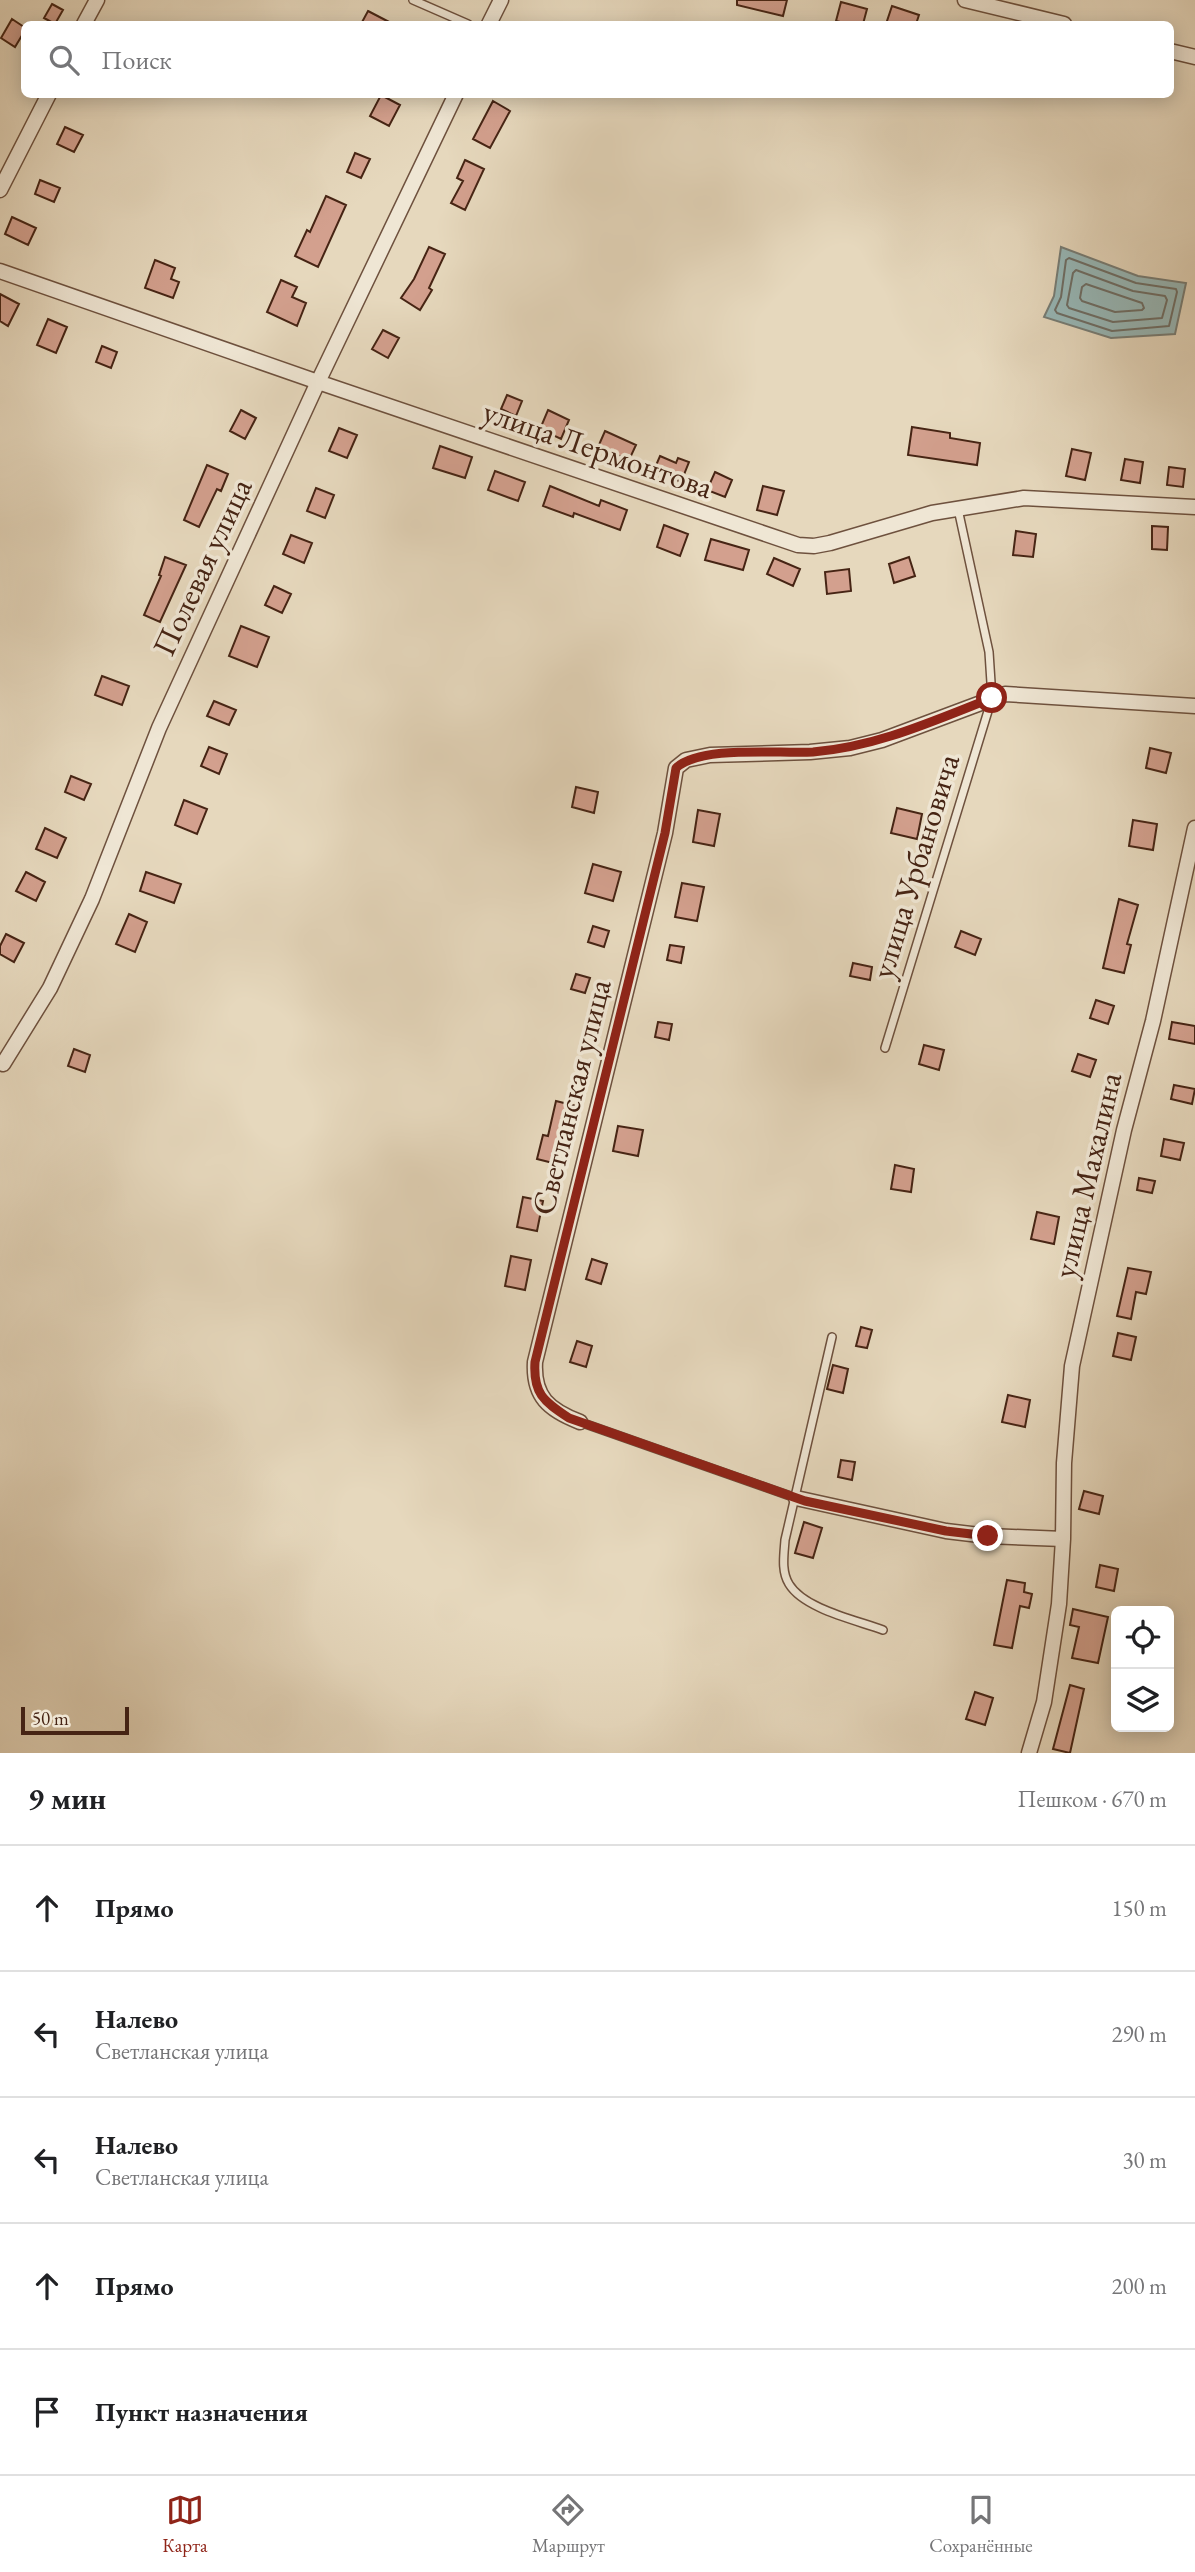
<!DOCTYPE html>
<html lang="ru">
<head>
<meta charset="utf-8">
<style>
  body { margin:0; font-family:"EB Garamond",serif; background:#f2f2f2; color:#202124 }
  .controls { position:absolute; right:21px; bottom:21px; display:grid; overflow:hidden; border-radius:10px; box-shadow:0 4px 18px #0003 }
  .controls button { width:63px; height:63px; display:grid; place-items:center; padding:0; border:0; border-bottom:2px solid #e0e0e0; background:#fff; color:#202124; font:35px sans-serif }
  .scale { position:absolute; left:21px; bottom:18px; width:108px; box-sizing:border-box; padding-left:7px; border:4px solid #462414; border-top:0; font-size:19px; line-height:24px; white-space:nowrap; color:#462414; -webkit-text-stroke:5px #efe6d4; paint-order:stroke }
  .stop { position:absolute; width:21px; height:21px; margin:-16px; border:5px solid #8f2418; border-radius:50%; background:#fff }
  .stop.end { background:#8f2418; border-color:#fff; box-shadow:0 2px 7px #0008 }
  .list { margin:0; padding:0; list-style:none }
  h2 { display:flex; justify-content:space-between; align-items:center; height:91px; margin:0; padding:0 28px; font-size:30px }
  h2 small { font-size:23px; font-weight:400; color:#757577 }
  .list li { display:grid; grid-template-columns:46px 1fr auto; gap:21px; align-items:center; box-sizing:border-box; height:126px; padding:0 28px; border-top:2px solid #e0e0e0 }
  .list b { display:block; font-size:26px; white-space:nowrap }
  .list p { margin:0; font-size:23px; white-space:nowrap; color:#757577 }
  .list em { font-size:23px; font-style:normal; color:#757577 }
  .icon { flex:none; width:38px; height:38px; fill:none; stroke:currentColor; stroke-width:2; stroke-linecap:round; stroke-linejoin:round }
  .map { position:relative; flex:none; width:1195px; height:1753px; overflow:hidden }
  .search { position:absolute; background:#fff; box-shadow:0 4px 18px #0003; left:21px; right:21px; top:21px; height:77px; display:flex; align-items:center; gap:18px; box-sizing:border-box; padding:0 24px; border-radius:10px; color:#757577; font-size:26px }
  .sheet { height:721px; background:#fff }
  nav { display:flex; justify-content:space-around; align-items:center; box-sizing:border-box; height:98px; border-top:2px solid #e0e0e0; background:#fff; font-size:19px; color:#757577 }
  nav a { display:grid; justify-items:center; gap:4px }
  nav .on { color:#8f2418 }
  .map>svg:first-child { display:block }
  .water { fill:#97b8b8; stroke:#777d76; stroke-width:2 }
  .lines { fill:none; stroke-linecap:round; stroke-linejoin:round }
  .shore { stroke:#6e6e66; stroke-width:2 }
  .building { fill:#d3a08e; stroke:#462414; stroke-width:2 }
  .service-casing { stroke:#6e513e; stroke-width:10 }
  .minor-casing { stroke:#6e513e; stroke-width:17 }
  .service { stroke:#efe6d4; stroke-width:7 }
  .minor { stroke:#efe6d4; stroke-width:14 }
  .route { stroke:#8f2418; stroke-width:9 }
  .labels { text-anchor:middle; stroke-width:7; stroke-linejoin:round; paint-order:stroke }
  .street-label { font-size:32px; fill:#462414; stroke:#efe6d4 }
</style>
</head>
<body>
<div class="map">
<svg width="1195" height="1753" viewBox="0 0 1195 1753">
  <rect width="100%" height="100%" fill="#e6d8bd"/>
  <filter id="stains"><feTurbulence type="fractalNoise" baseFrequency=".00286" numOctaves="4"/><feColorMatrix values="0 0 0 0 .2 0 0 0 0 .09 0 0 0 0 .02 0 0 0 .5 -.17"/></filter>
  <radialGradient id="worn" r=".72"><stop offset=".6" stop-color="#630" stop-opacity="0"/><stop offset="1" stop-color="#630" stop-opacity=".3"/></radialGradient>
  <!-- water -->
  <path class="water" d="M1061 247 1138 276 1186 283 1175 334 1111 338 1044 317 1054 296Z"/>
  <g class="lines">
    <!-- shore -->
    <path class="shore" d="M1069 258 1136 283 1176 289 1177 292 1169 326 1112 331 1057 313 1055 310 1061 297 1066 260Z
      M1076 270 1133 291 1165 296 1167 300 1162 318 1113 322 1069 308 1067 305 1073 273Z
      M1086 284 1142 303 1144 308 1142 310 1115 312 1082 301 1080 298 1082 287Z"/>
  </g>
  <!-- building -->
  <path class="building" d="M737 0H787L783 16 737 5Z
    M841 2 867 9 863 24H849L836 21Z
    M52 4 63 10 55 24 44 18Z
    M892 6 919 15 916 24H886Z
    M368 11 393 24H361Z
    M12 19 24 27V32L15 47 1 38Z
    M381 95 400 105 389 126 370 116Z
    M493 101 510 111 490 148 473 139Z
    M65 127 83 135 74 152 57 144Z
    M355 153 370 159 361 178 347 172Z
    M465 160 484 169 465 210 451 203 463 181 457 178Z
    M40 180 60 188 54 202 35 194Z
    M326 196 346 205 318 267 295 256 307 230 310 232Z
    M12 217 36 228 28 245 5 234Z
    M429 247 445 254 429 288 432 290 420 310 401 298 414 279Z
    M155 260 175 268 171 279 179 282 173 298 145 288Z
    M281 280 297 287 292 297 306 303 297 326 267 312Z
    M0 294 19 304 8 326 0 321Z
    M48 319 67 327 56 353 37 345Z
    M383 330 399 338 388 358 372 349Z
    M102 346 117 352 111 368 96 362Z
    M507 395 522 401 516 416 501 409Z
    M241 410 256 418 245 439 230 431Z
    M548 410 569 420 561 439 540 429Z
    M912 427 950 433V438L980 443 977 465 908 455Z
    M339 428 357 435 347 458 329 451Z
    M605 431 636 445 629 460 598 447Z
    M440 446 472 457 465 478 433 468Z
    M1072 449 1091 453 1085 480 1066 476Z
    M660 456 676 463 678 458 689 462 681 482 654 470Z
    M1125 459 1143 462 1140 483 1121 480Z
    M207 465 228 474 221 491 217 489 199 527 184 520Z
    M1169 467 1185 469 1183 487 1167 485Z
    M495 471 525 482 518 501 488 490Z
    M715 472 732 480 725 497 707 490Z
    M550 486 599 506 601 500 627 510 620 530 574 513 573 517 543 506Z
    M763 486 784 491 777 515 757 510Z
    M316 488 334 495 325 518 307 511Z
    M664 525 688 534 680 556 657 547Z
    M1152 526 1168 527 1167 550 1152 549Z
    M1016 531 1036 534 1033 557 1013 555Z
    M291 535 312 543 304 563 283 554Z
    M711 539 749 550 743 570 705 560Z
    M165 557 186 565 160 622 144 615 161 576 159 575Z
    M909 557 915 576 894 583 889 564Z
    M774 558 800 569 793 586 767 574Z
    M849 569 851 591 827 594 825 572Z
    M274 586 291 594 282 613 265 605Z
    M241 626 269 637 257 667 229 656Z
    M102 676 129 686 122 705 95 695Z
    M214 701 236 710 229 725 207 716Z
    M209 747 227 754 219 774 201 766Z
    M1150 748 1171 753 1166 773 1146 768Z
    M71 776 91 784 84 800 65 792Z
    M576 787 598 792 594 813 572 807Z
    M184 800 207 809 197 834 175 825Z
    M897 808 922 814 917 839 891 833Z
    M698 810 720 814 714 846 693 842Z
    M1133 820 1157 824 1153 850 1129 846Z
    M45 828 66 838 57 858 36 849Z
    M593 864 621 872 613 901 585 893Z
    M26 872 45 882 36 901 16 891Z
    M146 872 181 884 174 903 140 891Z
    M682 883 704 887 697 921 675 917Z
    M1119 899 1138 905 1127 944 1131 945 1124 973 1103 968Z
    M129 914 147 922 135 952 116 944Z
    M593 926 609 931 604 947 588 942Z
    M961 931 981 939 975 955 955 947Z
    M6 934 24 943 14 962 0 954V946Z
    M670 945 684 947 681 963 667 960Z
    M853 963 872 967 870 980 850 976Z
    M576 974 590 978 585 993 571 989Z
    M1096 1000 1114 1006 1108 1024 1090 1018Z
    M658 1022 672 1024 669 1040 655 1037Z
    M1172 1022 1195 1026V1044L1169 1039Z
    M924 1045 944 1050 939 1070 919 1064Z
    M74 1049 90 1055 85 1072 68 1066Z
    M1078 1054 1096 1060 1090 1077 1072 1071Z
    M1174 1085 1195 1089 1192 1104 1171 1099Z
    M556 1101 576 1106 568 1136 560 1134 553 1163 537 1159 543 1135 548 1136Z
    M618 1126 643 1130 638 1156 613 1151Z
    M1164 1139 1184 1143 1180 1160 1161 1156Z
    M895 1165 914 1169 911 1192 891 1189Z
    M1139 1178 1155 1181 1152 1193 1137 1190Z
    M523 1197 543 1201 537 1231 517 1227Z
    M1037 1212 1059 1217 1054 1244 1031 1239Z
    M511 1256 531 1260 525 1290 505 1286Z
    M592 1259 607 1264 601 1284 586 1279Z
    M1128 1268 1151 1272 1146 1294 1136 1292 1131 1319 1117 1316Z
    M861 1327 872 1330 867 1348 856 1346Z
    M1118 1333 1136 1337 1131 1360 1113 1356Z
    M577 1341 592 1346 586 1367 570 1362Z
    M833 1365 848 1369 843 1393 827 1389Z
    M1008 1395 1030 1400 1025 1427 1002 1422Z
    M841 1460 855 1462 852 1480 838 1477Z
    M1084 1491 1103 1496 1099 1514 1079 1509Z
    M804 1522 822 1528 813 1558 795 1553Z
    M1100 1565 1118 1569 1114 1591 1096 1587Z
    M1007 1580 1025 1583 1024 1592 1032 1594 1029 1608 1020 1606 1012 1648 994 1645Z
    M1073 1609 1108 1617 1098 1663 1072 1658 1079 1627 1070 1625Z
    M1070 1685 1084 1689 1070 1753 1053 1749Z
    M975 1692 993 1698 985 1725 966 1719Z"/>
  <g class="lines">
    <!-- service casing -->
    <g class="service-casing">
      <path id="service" d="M413 0 468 24
        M885 1048 992 698 989 652 958 509
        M832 1337 785 1540C784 1555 781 1571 789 1584 804 1609 856 1620 883 1630
        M580 1422 796 1498"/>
    </g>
    <!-- minor casing -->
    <g class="minor-casing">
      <path id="minor" d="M965 0 1064 24
        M84 24 97 0
        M489 24 501 0
        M1170 51 1195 57
        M0 190 49 94
        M0 271 318 382 798 545 814 546 830 543 932 513 1024 498 1195 507
        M3 1064 50 988 92 899 159 728 318 382 456 94
        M580 1422C549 1410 533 1397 535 1362L665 833 676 768 686 760 710 755 810 752 850 748 882 740 1005 694 1195 706
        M796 1498 946 1531 988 1536 1063 1539
        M1029 1753 1044 1702 1059 1604 1063 1539 1064 1463 1072 1366 1124 1130 1153 1021 1195 828"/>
    </g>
    <!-- service -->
    <use href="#service" class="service"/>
    <!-- minor -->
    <use href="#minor" class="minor"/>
  </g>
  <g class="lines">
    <!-- route -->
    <path class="route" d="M988 1536 946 1531 805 1501 569 1418C543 1401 533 1393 535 1362L665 833 676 768C701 745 778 754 813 752 876 747 933 721 992 698"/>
  </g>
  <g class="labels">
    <!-- street labels -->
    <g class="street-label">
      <text transform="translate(598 449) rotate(19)" y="11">улица Лермонтова</text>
      <text transform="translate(202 567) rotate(-65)" y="11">Полевая улица</text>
      <text transform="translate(915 866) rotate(-73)" y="11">улица Урбановича</text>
      <text transform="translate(571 1097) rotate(-76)" y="11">Светланская улица</text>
      <text transform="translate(1087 1175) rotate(-77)" y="11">улица Махалина</text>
    </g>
  </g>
  <rect width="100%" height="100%" filter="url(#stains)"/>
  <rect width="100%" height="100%" fill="url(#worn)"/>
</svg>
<div class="controls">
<button><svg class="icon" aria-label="locate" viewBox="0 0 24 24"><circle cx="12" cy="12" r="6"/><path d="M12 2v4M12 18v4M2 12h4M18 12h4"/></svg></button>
<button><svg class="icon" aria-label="layers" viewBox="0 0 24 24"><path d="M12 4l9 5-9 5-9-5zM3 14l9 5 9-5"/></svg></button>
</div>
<div class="scale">50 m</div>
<div class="stop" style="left:992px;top:698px"></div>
<div class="stop end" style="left:988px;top:1536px"></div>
<div class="search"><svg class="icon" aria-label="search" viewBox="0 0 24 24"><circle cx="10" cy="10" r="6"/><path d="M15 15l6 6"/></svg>Поиск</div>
</div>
<section class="sheet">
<h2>9 мин<small>Пешком · 670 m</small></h2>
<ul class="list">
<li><svg class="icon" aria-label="ahead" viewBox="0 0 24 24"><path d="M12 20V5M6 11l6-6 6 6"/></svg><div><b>Прямо</b></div><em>150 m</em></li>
<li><svg class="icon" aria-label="left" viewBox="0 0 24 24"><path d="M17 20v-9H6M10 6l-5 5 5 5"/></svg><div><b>Налево</b><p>Светланская улица</p></div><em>290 m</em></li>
<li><svg class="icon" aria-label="left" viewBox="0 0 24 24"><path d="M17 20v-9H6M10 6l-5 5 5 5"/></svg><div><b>Налево</b><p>Светланская улица</p></div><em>30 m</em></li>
<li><svg class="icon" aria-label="ahead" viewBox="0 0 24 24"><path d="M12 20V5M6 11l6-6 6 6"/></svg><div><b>Прямо</b></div><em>200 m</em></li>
<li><svg class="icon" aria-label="arrive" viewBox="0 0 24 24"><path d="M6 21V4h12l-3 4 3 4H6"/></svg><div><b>Пункт назначения</b></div></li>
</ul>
</section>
<nav>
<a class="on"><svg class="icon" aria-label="map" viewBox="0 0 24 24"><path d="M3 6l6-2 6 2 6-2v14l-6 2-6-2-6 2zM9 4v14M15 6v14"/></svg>Карта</a>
<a><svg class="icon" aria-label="directions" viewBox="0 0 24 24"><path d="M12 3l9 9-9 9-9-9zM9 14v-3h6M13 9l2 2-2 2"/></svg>Маршрут</a>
<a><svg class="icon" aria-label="saved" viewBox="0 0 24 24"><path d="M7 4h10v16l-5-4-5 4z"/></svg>Сохранённые</a>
</nav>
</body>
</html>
